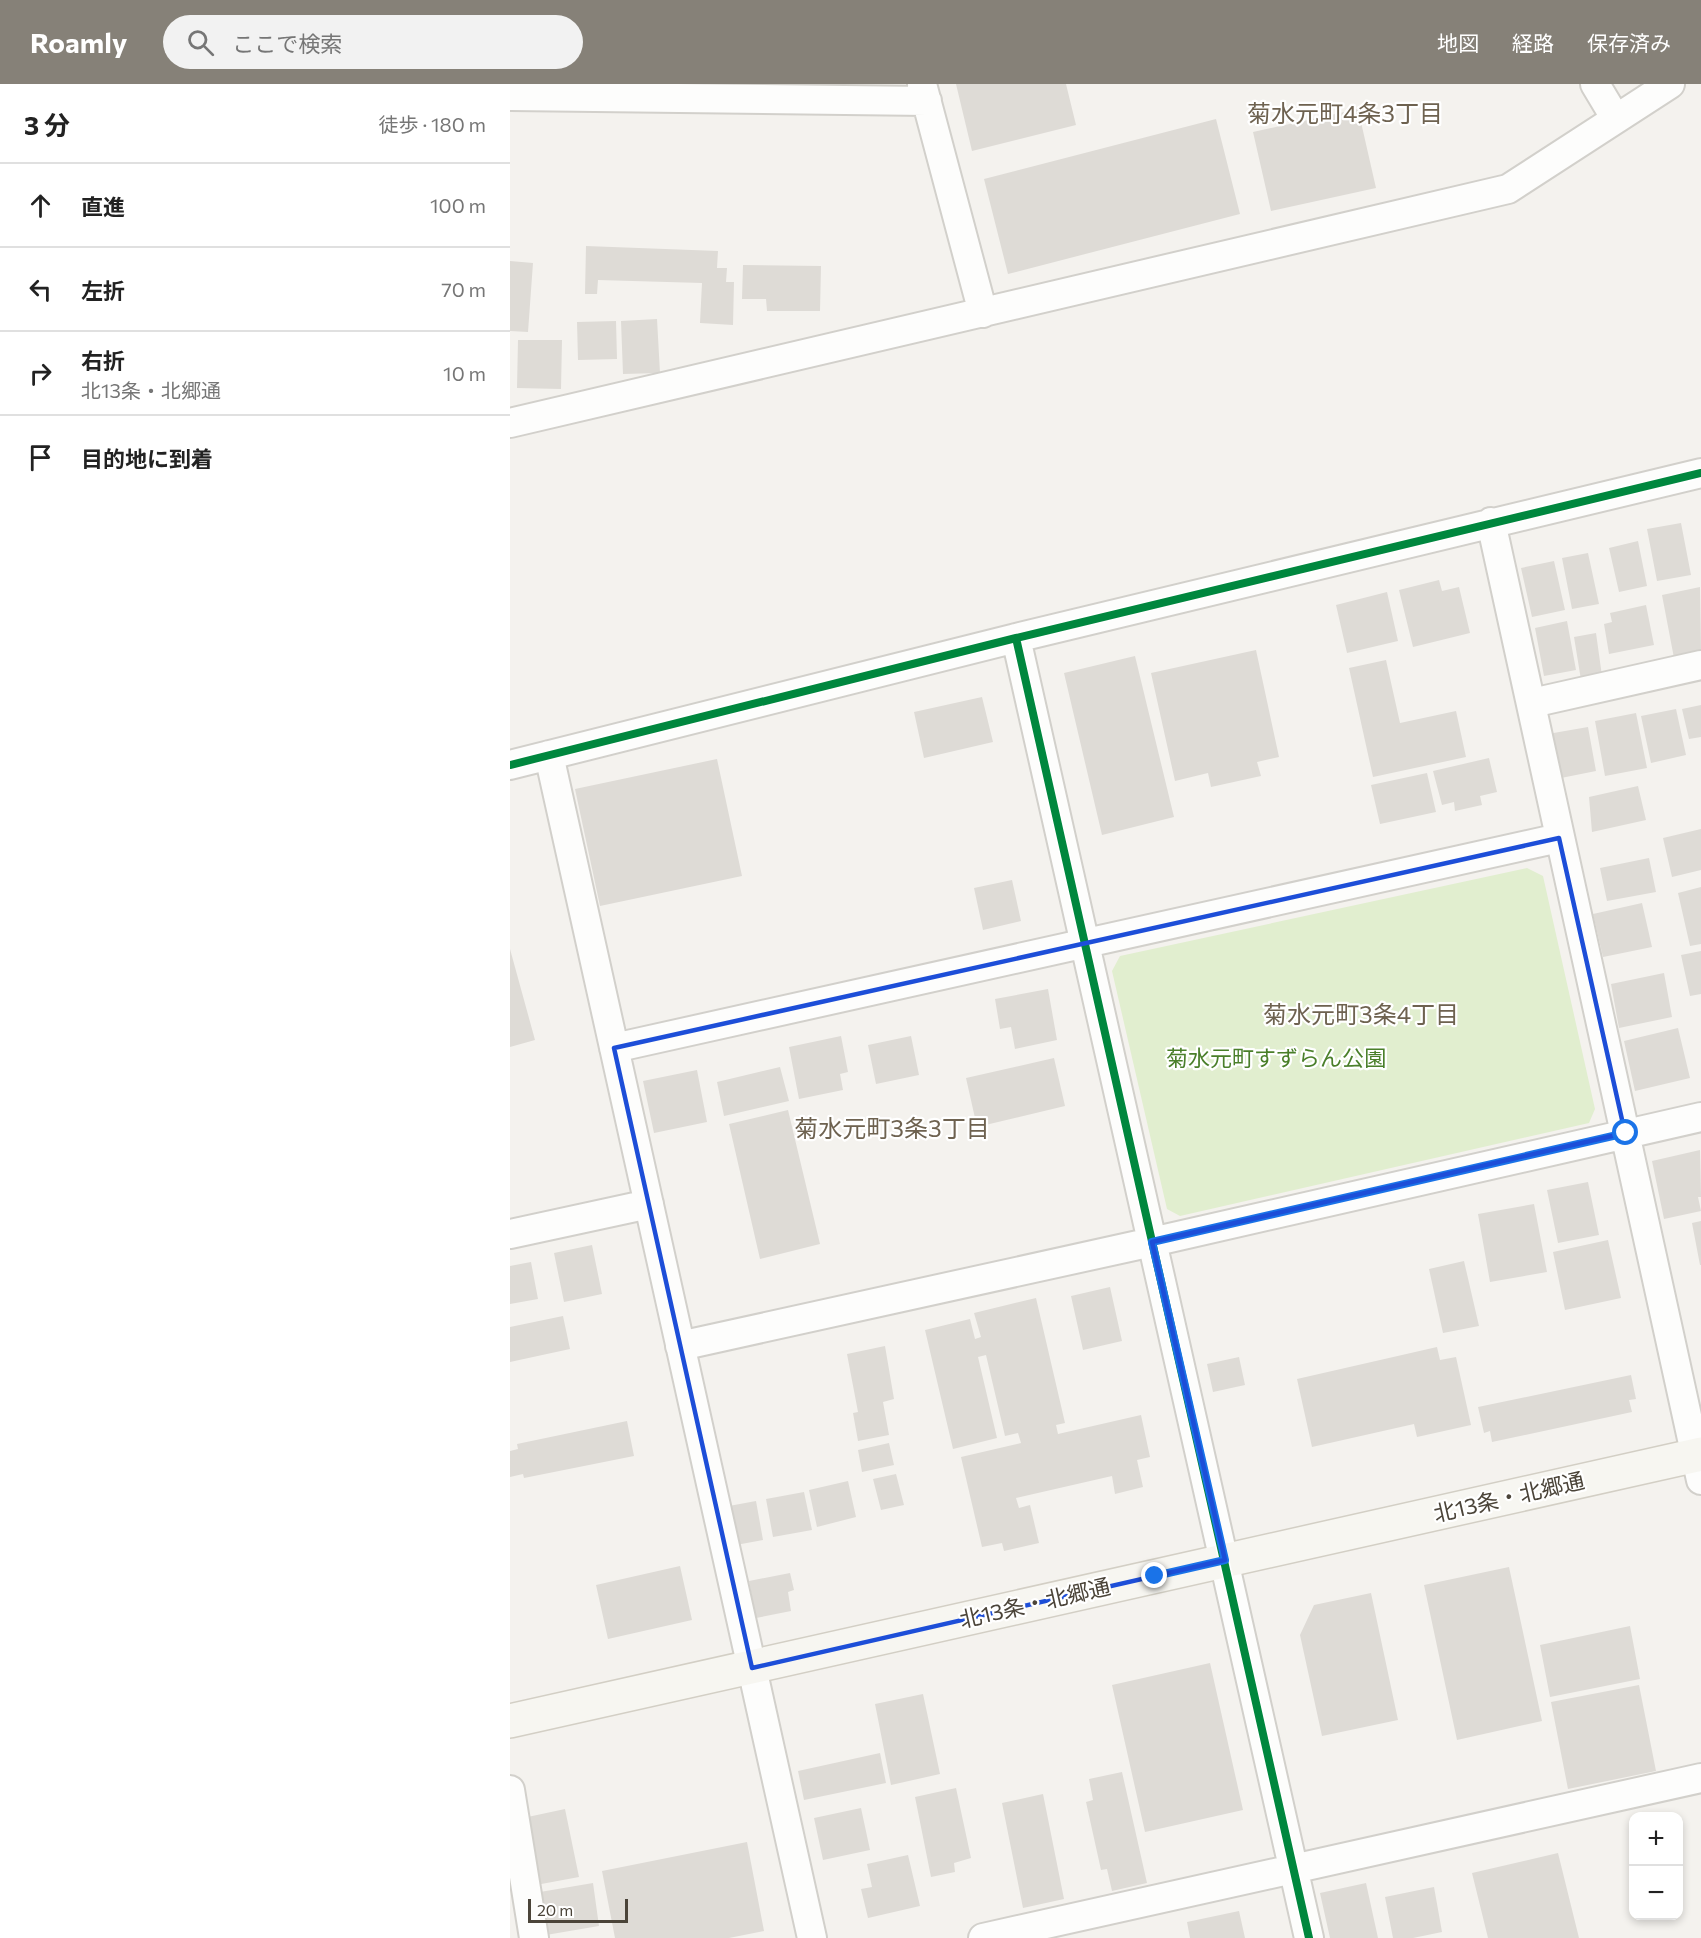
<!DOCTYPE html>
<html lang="ja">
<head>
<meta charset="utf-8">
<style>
  body { margin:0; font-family:Commissioner,"Noto Sans JP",sans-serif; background:#f2f2f2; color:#222 }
  .controls { position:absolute; right:18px; bottom:18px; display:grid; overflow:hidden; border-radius:12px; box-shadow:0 3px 9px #0003 }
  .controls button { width:54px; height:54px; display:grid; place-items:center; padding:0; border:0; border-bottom:2px solid #e0e0e0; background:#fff; color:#222; font:30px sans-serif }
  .scale { position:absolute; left:18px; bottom:15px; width:100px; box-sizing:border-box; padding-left:6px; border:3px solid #4b4439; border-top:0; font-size:16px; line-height:21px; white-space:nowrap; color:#4b4439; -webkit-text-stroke:4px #fff; paint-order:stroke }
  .stop { position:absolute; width:18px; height:18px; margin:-14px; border:4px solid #1a73e8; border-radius:50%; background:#fff }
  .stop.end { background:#1a73e8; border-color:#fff; box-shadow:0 2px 6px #0008 }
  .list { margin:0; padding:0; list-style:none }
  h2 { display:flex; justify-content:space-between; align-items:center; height:78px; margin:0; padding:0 24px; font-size:26px }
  h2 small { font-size:20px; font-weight:400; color:#767676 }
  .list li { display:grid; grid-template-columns:39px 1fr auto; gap:18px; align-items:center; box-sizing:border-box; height:84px; padding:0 24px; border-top:2px solid #e0e0e0 }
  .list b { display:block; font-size:22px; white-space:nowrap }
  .list p { margin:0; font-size:20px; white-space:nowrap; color:#767676 }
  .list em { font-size:20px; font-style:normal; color:#767676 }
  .icon { flex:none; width:33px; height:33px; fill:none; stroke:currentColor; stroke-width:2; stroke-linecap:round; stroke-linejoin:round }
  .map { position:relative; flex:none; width:1191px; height:1854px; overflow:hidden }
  header { display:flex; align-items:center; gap:36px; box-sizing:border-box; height:84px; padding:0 30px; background:#868178; color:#fff }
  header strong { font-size:28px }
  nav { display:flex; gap:33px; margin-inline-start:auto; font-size:21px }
  .search { width:420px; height:54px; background:#f2f2f2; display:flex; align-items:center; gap:15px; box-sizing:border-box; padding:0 21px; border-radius:33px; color:#767676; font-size:22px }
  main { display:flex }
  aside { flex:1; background:#fff }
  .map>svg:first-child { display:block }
  .green { fill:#e1eecf }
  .building { fill:#dedbd6 }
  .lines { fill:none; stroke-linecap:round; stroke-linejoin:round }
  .street-casing { stroke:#d2d0cb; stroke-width:32 }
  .secondary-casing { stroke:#d3cfc5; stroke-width:36 }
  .street { stroke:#fdfdfc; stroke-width:28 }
  .secondary { stroke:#f7f6f1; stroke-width:33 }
  .cycleway-casing { stroke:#fff; stroke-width:11 }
  .cycleway { stroke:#00873e; stroke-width:8 }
  .route { stroke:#1a73e8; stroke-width:8 }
  .marked { fill:none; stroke:#1d4ed8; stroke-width:4.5; stroke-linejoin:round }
  .labels { text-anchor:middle; stroke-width:4.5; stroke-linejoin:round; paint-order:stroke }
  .park-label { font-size:22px; fill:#4a7f2a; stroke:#fff }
  .street-label { font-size:22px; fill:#4b4439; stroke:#fff }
  .neighbourhood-label { font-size:24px; fill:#6e6250; stroke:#fff }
</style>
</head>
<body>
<header>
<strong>Roamly</strong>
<div class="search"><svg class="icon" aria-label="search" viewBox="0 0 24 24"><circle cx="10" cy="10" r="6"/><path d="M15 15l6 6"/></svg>ここで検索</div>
<nav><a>地図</a><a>経路</a><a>保存済み</a></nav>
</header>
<main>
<aside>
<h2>3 分<small>徒歩 · 180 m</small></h2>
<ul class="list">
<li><svg class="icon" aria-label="ahead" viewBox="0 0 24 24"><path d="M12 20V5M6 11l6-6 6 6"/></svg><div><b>直進</b></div><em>100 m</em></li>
<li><svg class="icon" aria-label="left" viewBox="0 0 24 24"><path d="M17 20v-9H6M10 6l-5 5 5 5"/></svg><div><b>左折</b></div><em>70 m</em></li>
<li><svg class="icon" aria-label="right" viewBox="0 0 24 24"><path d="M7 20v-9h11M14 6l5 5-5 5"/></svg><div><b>右折</b><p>北13条・北郷通</p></div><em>10 m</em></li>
<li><svg class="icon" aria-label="arrive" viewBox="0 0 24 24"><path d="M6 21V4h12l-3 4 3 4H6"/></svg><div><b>目的地に到着</b></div></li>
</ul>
</aside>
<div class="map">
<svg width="1191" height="1854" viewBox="0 0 1191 1854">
  <rect width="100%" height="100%" fill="#f4f2ee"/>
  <!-- green -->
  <path class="green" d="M1017 784 1033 792 1085 1025 1079 1039 670 1132 657 1125 602 887 610 872Z"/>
  <!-- building -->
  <path class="building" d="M446 0H556L566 41 462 67Z
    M848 25 866 104 761 127 743 48Z
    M706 35 730 130 498 190 474 95Z
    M76 162 208 167 207 184H217L216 198H224L223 241 190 239 192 199 88 196 87 210H75Z
    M0 177 23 179 18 248 0 247Z
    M233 181 311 182 310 227H257L256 215H232Z
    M147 235 150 289 113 290 111 237Z
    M106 237 107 275 68 276 67 238Z
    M8 256H52L51 305 7 304Z
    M1171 439 1181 491 1147 497 1137 445Z
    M1128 457 1137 502 1109 508 1099 464Z
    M1078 469 1089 520 1062 525 1052 474Z
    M1044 477 1055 526 1022 533 1011 484Z
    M929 496 932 507 949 503 960 549 903 563 889 506Z
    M1190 503 1191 569 1164 574 1152 511Z
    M877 508 888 557 837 569 826 521Z
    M1136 521 1144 561 1099 570 1094 540 1102 538 1100 529Z
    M1057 537 1066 586 1034 592 1025 544Z
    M1086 549 1092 592 1071 596 1064 553Z
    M746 566 769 673 747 678 751 692 701 703 698 689 665 697 641 589Z
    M625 572 664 733 592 751 554 589Z
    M876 576 890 639 946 627 956 673 863 693 839 584Z
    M472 613 483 658 414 674 404 628Z
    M1191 621V653L1179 655 1172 625Z
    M1166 625 1176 671 1141 679 1131 632Z
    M1126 629 1137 684 1095 692 1085 637Z
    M1078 643 1086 687 1041 696 1032 651Z
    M979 674 987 708 970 712 972 721 945 727 944 718 932 721 923 687Z
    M207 675 232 792 90 822 65 705Z
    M917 689 926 728 870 740 861 701Z
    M1128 702 1136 736 1082 748 1079 713Z
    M1191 745V786L1162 793 1153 754Z
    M1139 774 1146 808 1097 817 1090 784Z
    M502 796 511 837 473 846 464 804Z
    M1191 803V860L1180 862 1168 809Z
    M1132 819 1142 863 1093 873 1083 830Z
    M0 865 25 956 0 963Z
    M1191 867V910L1180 912 1171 871Z
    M1154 889 1162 933 1109 944 1101 900Z
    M538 905 547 956 505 965 501 943 490 945 485 915Z
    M1168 944 1180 994 1125 1007 1114 957Z
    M331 952 338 988 330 990 333 1006 289 1015 279 963Z
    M401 952 409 991 366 1000 358 961Z
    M544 974 555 1022 467 1043 456 994Z
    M270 983 279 1017 214 1032 207 998Z
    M187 986 197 1038 144 1049 133 997Z
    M278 1026 310 1160 250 1175 219 1040Z
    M1190 1066 1191 1113H1188L1191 1127 1154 1135 1142 1077Z
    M1078 1098 1089 1151 1048 1159 1037 1106Z
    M1024 1120 1037 1188 980 1198 968 1130Z
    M1191 1137V1181H1190L1182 1139Z
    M1098 1156 1111 1214 1055 1226 1043 1168Z
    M82 1161 92 1210 54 1218 44 1169Z
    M954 1177 969 1242 933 1249 919 1185Z
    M21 1178 28 1215 0 1220V1182Z
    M600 1203 612 1257 573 1266 561 1212Z
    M526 1214 555 1339 546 1341 548 1350 631 1331 640 1373 627 1376 633 1403 605 1410 602 1392 506 1414 509 1424 520 1421 529 1459 494 1467 492 1459 472 1463 451 1373 511 1359 508 1349 495 1352 476 1271 468 1273 487 1354 443 1365 415 1246 460 1235 465 1255 471 1253 464 1229Z
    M53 1232 60 1265 0 1278V1243Z
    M375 1262 384 1315 373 1318 379 1351 348 1357 343 1329 348 1328 337 1270Z
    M927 1263 930 1276 946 1273 961 1341 907 1353 904 1340 802 1363 787 1295Z
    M729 1273 735 1301 703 1308 697 1280Z
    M1121 1291 1126 1315 1119 1316 1122 1328 982 1358 980 1347 974 1349 968 1323Z
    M117 1337 124 1372 14 1394 13 1390 0 1393V1367L8 1365 7 1360Z
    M379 1359 384 1381 352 1388 348 1366Z
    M386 1390 394 1421 371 1426 363 1395Z
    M338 1397 346 1433 307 1443 299 1406Z
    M294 1408 302 1446 263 1453 256 1415Z
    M246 1417 253 1456 226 1461 219 1422Z
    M170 1482 182 1536 98 1555 86 1501Z
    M999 1483 1032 1637 947 1656 914 1501Z
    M280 1489 284 1506 278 1508 281 1527 246 1534 239 1497Z
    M861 1509 888 1636 812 1652 790 1551 804 1521Z
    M1120 1542 1130 1595 1040 1613 1030 1561Z
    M700 1579 733 1726 635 1748 602 1601Z
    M1129 1601 1146 1687 1058 1705 1041 1618Z
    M413 1610 430 1690 381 1701 365 1620Z
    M370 1669 376 1699 294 1716 288 1687Z
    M612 1688 637 1799 602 1807 597 1785 591 1786 576 1718 583 1716 579 1695Z
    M446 1704 461 1774 444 1779 445 1788 421 1793 405 1713Z
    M533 1710 554 1815 513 1824 492 1719Z
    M351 1724 360 1766 313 1776 304 1734Z
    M55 1725 69 1793 26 1801 13 1734Z
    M237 1758 254 1847 219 1854H105L92 1787Z
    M1048 1769 1069 1854H978L962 1789Z
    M398 1771 410 1822 358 1834 351 1805 362 1803 357 1780Z
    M83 1799 89 1842 36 1851 30 1808Z
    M856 1799 868 1854H820L810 1809Z
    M924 1803 932 1848 903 1854H883L875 1813Z
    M729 1827 735 1854H680L677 1838Z"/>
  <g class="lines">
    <!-- street casing -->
    <g class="street-casing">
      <path id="street" d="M412 0 473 229
        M1085 0 1106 35
        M0 12 417 17
        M0 339 998 105 1160 0
        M981 438 1191 1396
        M506 554 799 1854
        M1022 619 1191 581
        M39 671 302 1854
        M0 681 506 554 1191 389
        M104 964 1049 754
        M0 1150 139 1120
        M170 1262 642 1158 1191 1033
        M0 1706 24 1854
        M473 1854 1191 1694"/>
    </g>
    <!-- secondary casing -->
    <g class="secondary-casing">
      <path id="secondary" d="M0 1637 1191 1370"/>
    </g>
    <!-- street -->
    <use href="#street" class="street"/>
    <!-- secondary -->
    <use href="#secondary" class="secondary"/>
    <!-- cycleway casing -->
    <g class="cycleway-casing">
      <path id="cycleway" d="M506 554 799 1854
        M0 681 506 554 1191 389"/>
    </g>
    <!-- cycleway -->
    <use href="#cycleway" class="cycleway"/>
  </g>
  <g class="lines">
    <!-- route -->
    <path class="route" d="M645 1492 715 1476 642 1158 1116 1049"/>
  </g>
  <!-- marked area -->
  <path class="marked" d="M1049 754 1115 1049 642 1158 715 1476 242 1584 104 964Z"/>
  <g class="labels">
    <!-- park labels -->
    <g class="park-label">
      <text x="766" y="982">菊水元町すずらん公園</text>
    </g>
    <!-- street labels -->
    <g class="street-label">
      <text transform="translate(999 1413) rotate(-13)" y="8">北13条・北郷通</text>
      <text transform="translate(525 1519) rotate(-13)" y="8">北13条・北郷通</text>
    </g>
    <!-- neighbourhood labels -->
    <g class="neighbourhood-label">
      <text x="835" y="38">菊水元町4条3丁目</text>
      <text x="851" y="939">菊水元町3条4丁目</text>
      <text x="382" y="1053">菊水元町3条3丁目</text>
    </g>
  </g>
</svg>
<div class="controls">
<button>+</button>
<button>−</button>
</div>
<div class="scale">20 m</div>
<div class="stop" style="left:1116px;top:1049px"></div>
<div class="stop end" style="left:645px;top:1492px"></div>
</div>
</main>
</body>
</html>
